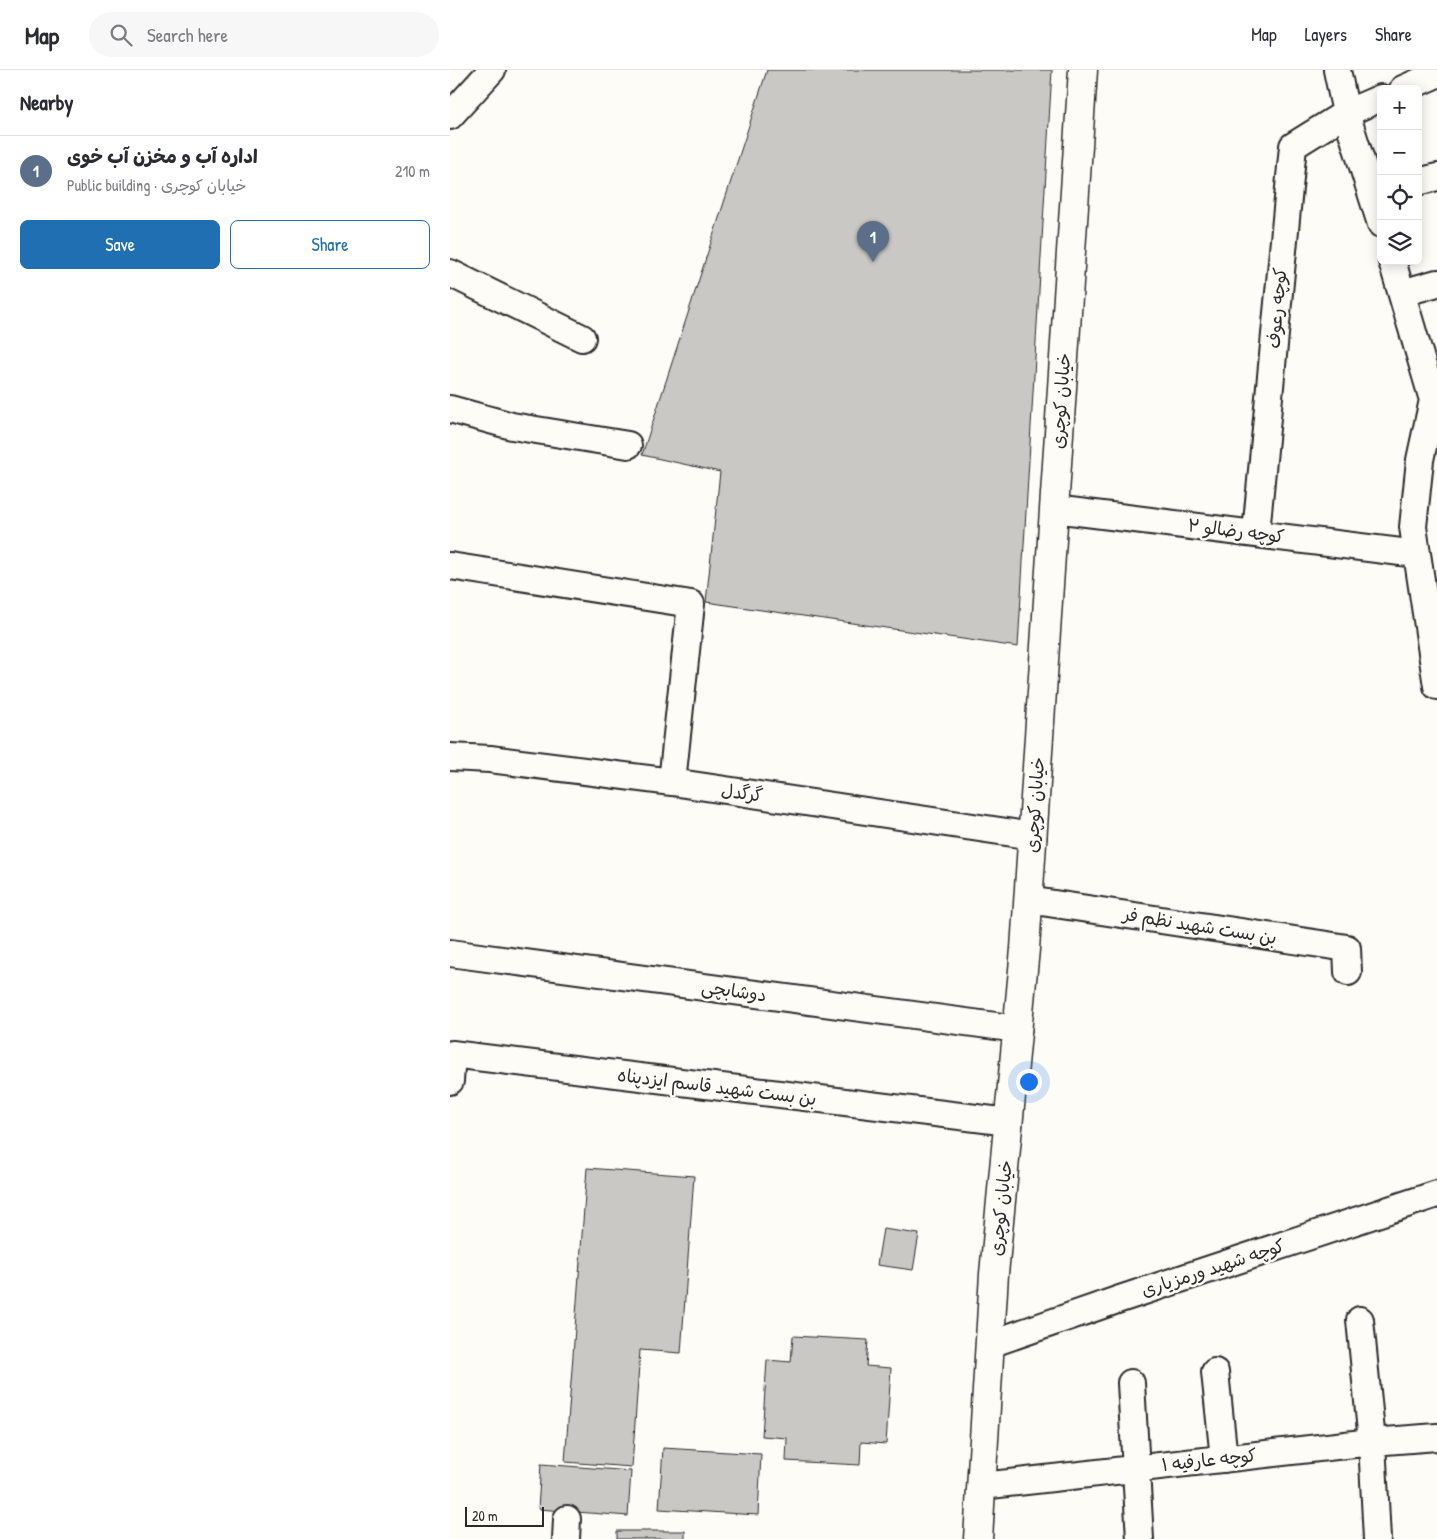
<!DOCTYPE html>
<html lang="en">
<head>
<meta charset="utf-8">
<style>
  body { margin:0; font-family:"Patrick Hand","Playpen Sans Arabic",sans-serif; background:#f7f7f7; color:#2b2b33 }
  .controls { position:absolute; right:15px; top:15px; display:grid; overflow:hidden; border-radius:8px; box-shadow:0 2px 12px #0003 }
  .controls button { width:45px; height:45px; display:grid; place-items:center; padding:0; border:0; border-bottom:1px solid #e1e1e2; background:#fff; color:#2b2b33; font:25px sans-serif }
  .scale { position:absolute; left:15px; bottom:12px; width:79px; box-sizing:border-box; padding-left:5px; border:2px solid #2b2b2b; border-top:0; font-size:14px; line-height:18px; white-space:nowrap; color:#2b2b2b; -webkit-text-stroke:4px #fdfcf7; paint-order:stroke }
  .you { position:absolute; left:578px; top:1011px; width:18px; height:18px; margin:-12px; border:4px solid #fff; border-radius:50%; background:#1a73e8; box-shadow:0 0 0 8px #1a73e833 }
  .badge { display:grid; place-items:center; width:32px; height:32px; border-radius:50%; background:#1f6fb2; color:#fff; font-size:16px; font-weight:700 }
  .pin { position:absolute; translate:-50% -41px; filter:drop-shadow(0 1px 2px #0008) }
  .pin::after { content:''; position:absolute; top:26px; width:18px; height:15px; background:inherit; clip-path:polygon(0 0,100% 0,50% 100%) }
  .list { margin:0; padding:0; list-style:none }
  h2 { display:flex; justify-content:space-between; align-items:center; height:65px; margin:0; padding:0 20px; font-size:21px }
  h2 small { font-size:16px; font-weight:400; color:#7c7c81 }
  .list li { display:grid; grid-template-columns:32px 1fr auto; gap:15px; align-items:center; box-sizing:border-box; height:70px; padding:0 20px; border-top:1px solid #e1e1e2 }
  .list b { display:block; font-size:19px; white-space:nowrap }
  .list p { margin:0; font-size:16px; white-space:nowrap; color:#7c7c81 }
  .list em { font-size:16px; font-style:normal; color:#7c7c81 }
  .actions { display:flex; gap:10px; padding:15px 20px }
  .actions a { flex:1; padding:11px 0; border:1px solid #1f6fb2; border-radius:8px; text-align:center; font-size:18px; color:#1f6fb2 }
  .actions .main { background:#1f6fb2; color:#fff }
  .icon { flex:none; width:28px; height:28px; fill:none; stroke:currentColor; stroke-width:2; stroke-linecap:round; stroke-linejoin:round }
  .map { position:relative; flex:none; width:987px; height:1469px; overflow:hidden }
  header { display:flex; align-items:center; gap:30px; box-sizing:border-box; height:70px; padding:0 25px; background:#fff; border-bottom:1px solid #e1e1e2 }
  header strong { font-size:24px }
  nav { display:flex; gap:28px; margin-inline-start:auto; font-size:18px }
  .search { width:350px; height:45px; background:#f7f7f7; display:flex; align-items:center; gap:12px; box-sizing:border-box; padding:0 18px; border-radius:28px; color:#7c7c81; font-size:19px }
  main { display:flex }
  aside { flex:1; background:#fff }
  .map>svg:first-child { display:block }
  .building { fill:#c9c8c4; stroke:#2b2b2b }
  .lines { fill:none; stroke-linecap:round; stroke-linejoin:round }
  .minor-casing { stroke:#2b2b2b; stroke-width:30 }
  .major-casing { stroke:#2b2b2b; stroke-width:31 }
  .minor { stroke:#fdfcf7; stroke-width:26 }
  .major { stroke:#fdfcf7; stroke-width:28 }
  .labels { text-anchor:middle; stroke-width:5; stroke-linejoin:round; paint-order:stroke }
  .street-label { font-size:18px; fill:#2b2b2b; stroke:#fdfcf7 }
</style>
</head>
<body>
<header>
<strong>Map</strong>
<div class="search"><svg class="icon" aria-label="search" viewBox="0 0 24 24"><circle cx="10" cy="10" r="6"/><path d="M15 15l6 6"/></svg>Search here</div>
<nav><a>Map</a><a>Layers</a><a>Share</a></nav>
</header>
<main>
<aside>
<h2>Nearby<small></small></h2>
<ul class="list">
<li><span class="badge" style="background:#5c6f8a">1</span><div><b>اداره آب و مخزن آب خوی</b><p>Public building · خیابان کوچری</p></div><em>210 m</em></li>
</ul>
<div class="actions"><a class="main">Save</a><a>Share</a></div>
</aside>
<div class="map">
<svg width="987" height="1469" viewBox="0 0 987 1469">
  <rect width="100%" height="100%" fill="#fdfcf7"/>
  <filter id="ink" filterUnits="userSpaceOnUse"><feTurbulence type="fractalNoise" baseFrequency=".02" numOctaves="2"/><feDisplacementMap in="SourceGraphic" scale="10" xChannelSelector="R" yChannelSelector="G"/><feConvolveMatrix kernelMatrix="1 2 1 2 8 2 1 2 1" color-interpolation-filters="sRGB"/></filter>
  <g filter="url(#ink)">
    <!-- building -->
    <path class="building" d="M317 0H602L568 577 256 532 270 402 192 385Z
      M137 1098 244 1106 231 1283 190 1280 182 1397 115 1392Z
      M433 1159 469 1164 463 1200 427 1195Z
      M343 1266 418 1270 416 1296 441 1298 436 1374 411 1372 410 1395 336 1391 337 1368 312 1366 317 1290 341 1292Z
      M213 1378 311 1384 308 1445 209 1439Z
      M91 1394 181 1401 178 1446 88 1439Z
      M167 1461H235V1469H167Z"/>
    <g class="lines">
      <!-- minor casing -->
      <g class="minor-casing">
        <path id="minor" d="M887 0 896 43 931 154
          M953 19 987 4
          M0 46 42 0
          M968 112 987 107
          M942 191 983 330 970 390 963 457 987 616
          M0 203 132 268
          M952 223 987 213
          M0 339 62 356 178 375
          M604 439 967 484
          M806 463 843 76 896 43 931 28
          M0 496 241 534 222 712
          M0 687 40 689 222 712 583 766
          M578 830 897 878 898 902
          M0 883 568 959
          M0 1011 2 984 559 1052
          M910 1250 922 1372 927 1469
          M540 1274 670 1229 987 1124
          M765 1302 774 1389
          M681 1313 690 1469
          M532 1416 922 1372 987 1367
          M116 1469 117 1449"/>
      </g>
      <!-- major casing -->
      <g class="major-casing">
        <path id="major" d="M528 1469 544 1204 575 879 633 0"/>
      </g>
      <!-- minor -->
      <use href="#minor" class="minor"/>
      <!-- major -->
      <use href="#major" class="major"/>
    </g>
  </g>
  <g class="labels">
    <!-- street labels -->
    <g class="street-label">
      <text transform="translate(827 238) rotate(-85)" y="6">کوچه رعوف</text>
      <text transform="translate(611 331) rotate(-86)" y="6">خیابان کوچری</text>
      <text transform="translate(786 461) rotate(7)" y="6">کوچه رضالو ۲</text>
      <text transform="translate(292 723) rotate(8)" y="6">گرگدل</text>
      <text transform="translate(585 735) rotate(-86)" y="6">خیابان کوچری</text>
      <text transform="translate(750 856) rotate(9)" y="6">بن بست شهید نظم فر</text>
      <text transform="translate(284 921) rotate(8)" y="6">دوشابچی</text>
      <text transform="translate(267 1017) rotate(7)" y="6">بن بست شهید قاسم ایزدپناه</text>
      <text transform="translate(551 1138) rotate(-84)" y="6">خیابان کوچری</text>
      <text transform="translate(763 1198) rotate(-18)" y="6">کوچه شهید ورمزیاری</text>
      <text transform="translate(759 1390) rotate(-6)" y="6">کوچه عارفیه ۱</text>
    </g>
  </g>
</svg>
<div class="controls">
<button>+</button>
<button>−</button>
<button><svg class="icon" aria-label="locate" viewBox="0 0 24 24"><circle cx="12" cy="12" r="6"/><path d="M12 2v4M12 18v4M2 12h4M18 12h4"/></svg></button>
<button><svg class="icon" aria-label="layers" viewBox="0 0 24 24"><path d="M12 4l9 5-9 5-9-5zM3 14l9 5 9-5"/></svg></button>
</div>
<div class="scale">20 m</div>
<div class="you"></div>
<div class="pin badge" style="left:423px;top:192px;background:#5c6f8a">1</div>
</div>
</main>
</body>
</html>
